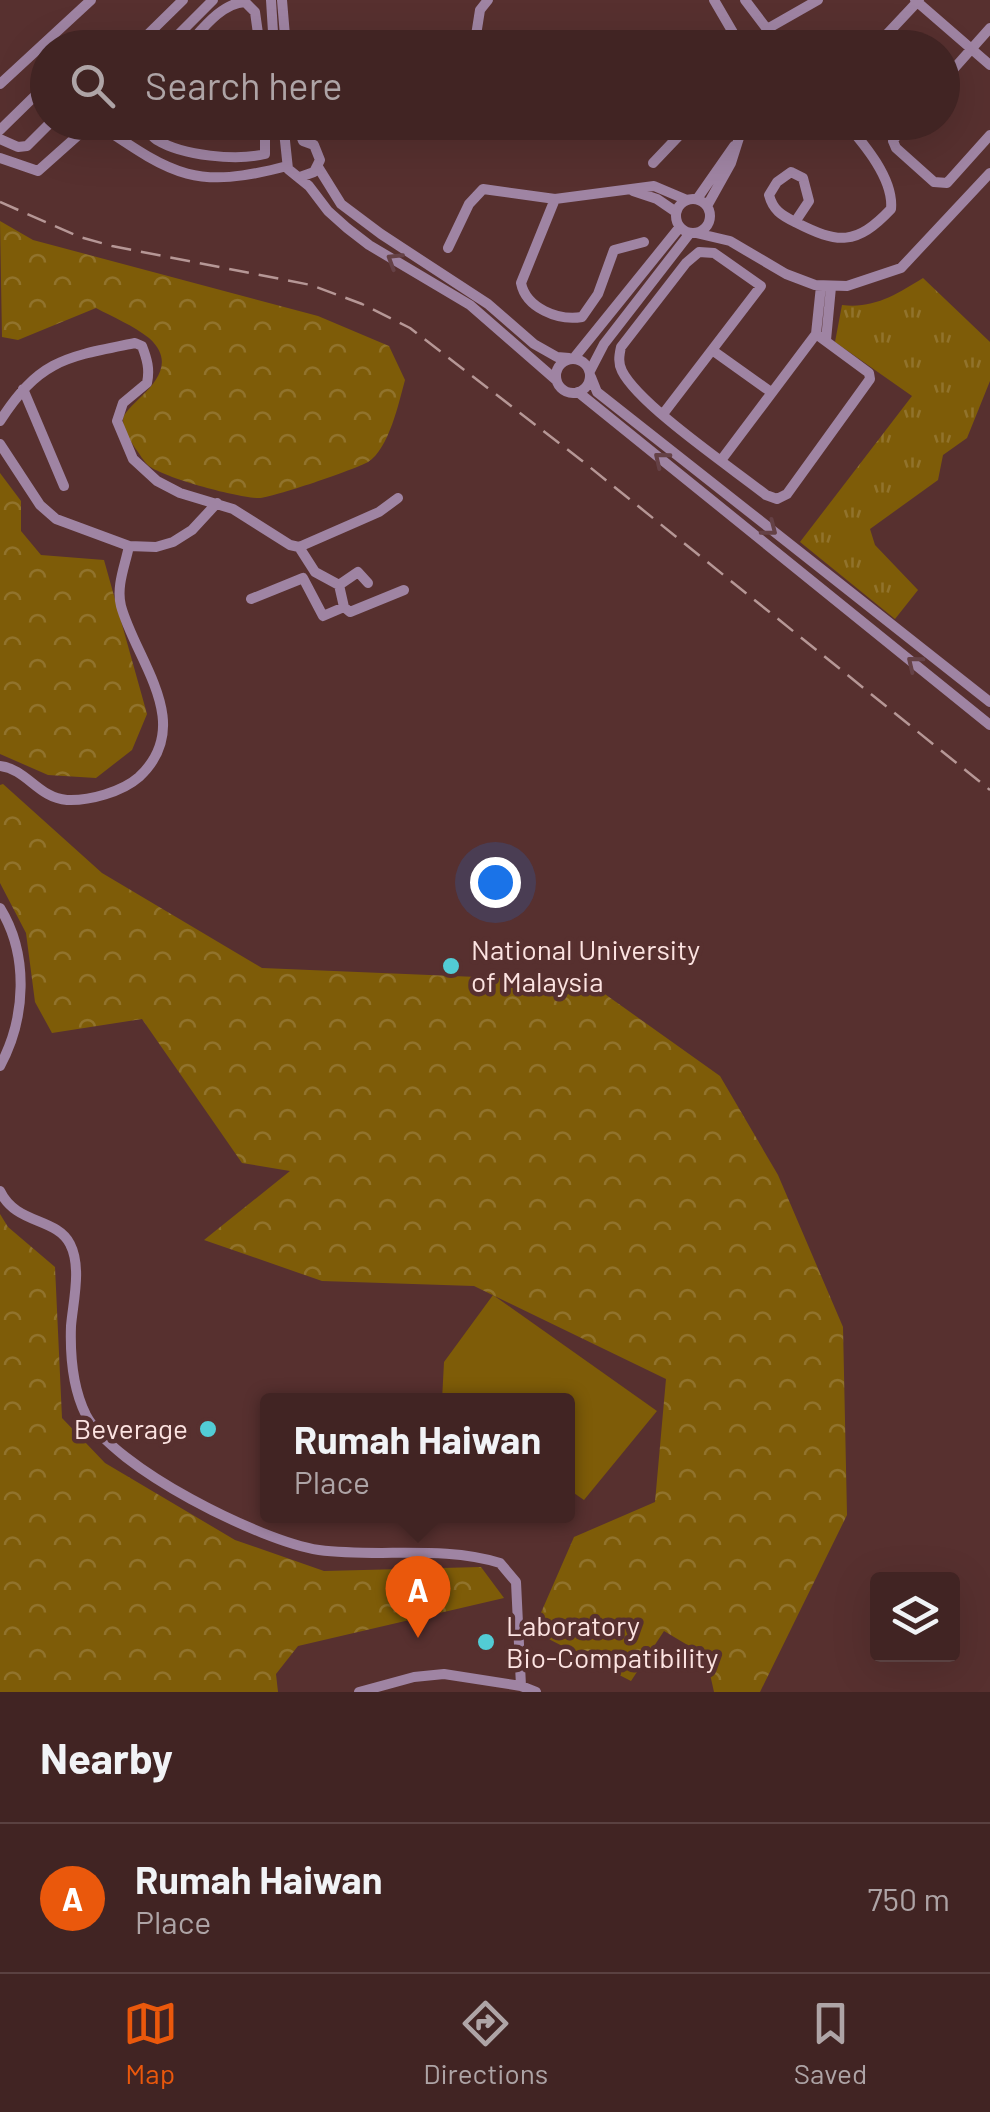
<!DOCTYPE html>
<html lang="en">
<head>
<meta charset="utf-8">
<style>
  body { margin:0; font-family:Barlow,sans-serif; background:#482c2b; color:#f1f3f6 }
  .controls { position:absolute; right:30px; bottom:30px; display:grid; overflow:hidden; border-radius:10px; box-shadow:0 10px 40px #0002 }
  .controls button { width:90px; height:90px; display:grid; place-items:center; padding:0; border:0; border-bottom:2px solid #5a4141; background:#412423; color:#f1f3f6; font:50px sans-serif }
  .you { position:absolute; left:495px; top:882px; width:35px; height:35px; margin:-25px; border:8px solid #fff; border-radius:50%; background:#1a73e8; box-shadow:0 0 0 15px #1a73e833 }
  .badge { display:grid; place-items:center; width:65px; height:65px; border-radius:50%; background:#ea580c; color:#fff; font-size:32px; font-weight:700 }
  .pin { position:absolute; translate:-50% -82px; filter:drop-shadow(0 2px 5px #0008) }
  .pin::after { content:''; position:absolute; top:52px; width:35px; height:30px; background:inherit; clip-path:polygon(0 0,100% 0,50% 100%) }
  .popup { position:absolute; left:260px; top:1393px; width:315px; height:130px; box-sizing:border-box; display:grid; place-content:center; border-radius:10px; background:#412423; filter:drop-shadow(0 2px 8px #0005); font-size:32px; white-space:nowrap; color:#aea4a6 }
  .popup b { font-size:38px; color:#f1f3f6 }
  .popup::after { content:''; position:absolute; left:50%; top:100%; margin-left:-20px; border:20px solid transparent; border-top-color:#412423 }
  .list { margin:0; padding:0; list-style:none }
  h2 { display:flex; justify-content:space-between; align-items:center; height:130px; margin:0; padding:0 40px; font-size:42px }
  h2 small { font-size:32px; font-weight:400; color:#aea4a6 }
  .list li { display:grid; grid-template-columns:65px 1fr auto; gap:30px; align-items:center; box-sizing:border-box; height:150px; padding:0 40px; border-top:2px solid #5a4141 }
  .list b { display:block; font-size:38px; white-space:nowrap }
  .list p { margin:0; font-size:32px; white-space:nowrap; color:#aea4a6 }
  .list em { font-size:32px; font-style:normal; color:#aea4a6 }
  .icon { flex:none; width:55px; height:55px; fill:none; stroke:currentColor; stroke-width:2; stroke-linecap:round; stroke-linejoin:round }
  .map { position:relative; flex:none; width:990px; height:1692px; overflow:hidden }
  .search { position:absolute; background:#412423; box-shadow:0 10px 40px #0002; left:30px; right:30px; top:30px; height:110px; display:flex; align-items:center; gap:25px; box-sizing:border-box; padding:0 35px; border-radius:55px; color:#aea4a6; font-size:38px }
  .sheet { height:280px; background:#412423 }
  nav { display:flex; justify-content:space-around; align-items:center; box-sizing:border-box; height:140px; border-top:2px solid #5a4141; background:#412423; font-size:28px; color:#aea4a6 }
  nav a { display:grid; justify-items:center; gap:5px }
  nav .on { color:#ea580c }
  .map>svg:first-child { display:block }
  .grass { fill:#7e5c08 }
  .forest { fill:url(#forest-crowns) }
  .park { fill:url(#park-tufts) }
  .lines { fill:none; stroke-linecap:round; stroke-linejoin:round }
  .minor { stroke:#9f84a3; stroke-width:10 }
  .rail { stroke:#b69796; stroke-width:2.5; stroke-dasharray:20 10; stroke-linecap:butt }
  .oneway { stroke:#654146 }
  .poi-dot { fill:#52ccd5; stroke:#57302f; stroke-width:4 }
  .labels { text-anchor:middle; stroke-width:9; stroke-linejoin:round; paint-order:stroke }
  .poi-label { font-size:28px; fill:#fce3e1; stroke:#57302f; text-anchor:start }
</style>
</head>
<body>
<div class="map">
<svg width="990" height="1692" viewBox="0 0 990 1692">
  <defs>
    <pattern id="forest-crowns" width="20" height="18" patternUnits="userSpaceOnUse" patternTransform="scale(2.5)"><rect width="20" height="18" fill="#7e5c08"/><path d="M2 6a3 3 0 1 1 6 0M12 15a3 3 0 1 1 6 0" fill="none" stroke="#91732c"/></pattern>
    <pattern id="park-tufts" width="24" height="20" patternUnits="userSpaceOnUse" patternTransform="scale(2.5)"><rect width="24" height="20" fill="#7e5c08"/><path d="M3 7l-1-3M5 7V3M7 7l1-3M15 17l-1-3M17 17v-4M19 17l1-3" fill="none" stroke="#91732c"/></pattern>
  </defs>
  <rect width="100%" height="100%" fill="#57302f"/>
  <!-- grass -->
  <path class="grass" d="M493 1295 657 1411 584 1500 568 1489V1400H442L444 1362Z"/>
  <!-- forest -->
  <path class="forest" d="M0 221 33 240 318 316 389 346 405 380C399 402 389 449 368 462 356 469 272 498 259 498 238 498 165 478 149 466 144 462 139 453 135 448 130 440 123 429 123 420 123 403 189 374 149 338 134 326 113 317 96 308L18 340 2 337Z
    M0 473 21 501V531L41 555 104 560 147 714 132 750 96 778 48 775 0 754Z
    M3 784 102 873 262 968 501 978 602 992 720 1076 778 1175 843 1327 847 1515 760 1692H714L706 1656 664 1631 631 1681 533 1631 574 1537 655 1502 666 1379 474 1286 322 1281 204 1240 290 1171 242 1163 142 1019 52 1033 35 1002 26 933 0 883V785Z
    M0 1214 8 1227 55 1267 62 1418 105 1463 235 1540 324 1571 481 1567 504 1598 298 1646 276 1674 278 1692H0Z"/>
  <!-- park -->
  <path class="park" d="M923 278 990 342V381L967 438 943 455 938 480 870 529 875 545 918 590 895 619 800 542 912 396 835 342 842 305C874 309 897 294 923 278Z"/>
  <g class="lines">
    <!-- minor -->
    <path class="minor" d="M271 0 274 48
      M282 0 286 48
      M714 0 742 48
      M745 0 767 29 818 0
      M915 0 990 65
      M134 48 183 0
      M165 48 213 0
      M185 48C201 31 221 3 245 2L255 12 260 48
      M474 48 480 10 488 0
      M578 48C590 39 605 38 616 48
      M874 48 919 0
      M942 82 990 28
      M0 84 91 0
      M95 122C172 174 193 191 287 166
      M140 122C145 128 151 136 157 140 183 156 237 161 265 154V122
      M283 122 288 169 309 186 328 211 347 228 369 245 470 305 556 380
      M296 122 303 141 314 145 320 160 314 172 300 177
      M906 122 893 141 896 148 934 182 947 183 990 135
      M0 130 48 83
      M0 139 18 147 27 146 51 122
      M0 158 38 171 93 122
      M653 163 692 122
      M318 167 341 204 381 234 488 304 534 344 557 357 569 358
      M633 191 657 199 676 212
      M676 216a17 17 0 1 1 34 0a17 17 0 1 1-34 0Z
      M555 199 521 283C526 308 558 321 582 317L598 294 614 250 644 242
      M697 199 734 146
      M707 206 731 163 744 122
      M795 222 809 201 803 178 791 172 777 182 769 195C773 210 781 215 795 222 838 244 856 246 891 209 894 179 864 144 845 122
      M696 233 730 241 786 274 815 285 847 286 901 268 990 173
      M448 248 469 204 483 189 555 199 654 186 687 200
      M816 334 821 286
      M826 340 831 287
      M712 350 771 392
      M574 358 679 228
      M556 376a17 17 0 1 1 34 0a17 17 0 1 1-34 0Z
      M590 371 604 344 690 233
      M591 377 597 392 990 702
      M23 389 64 486
      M578 392 990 725
      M663 414 761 286 714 253 699 252 686 263 621 347C619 356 618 363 622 371 639 405 732 468 766 495L777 499 787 494 870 379 869 373 816 334
      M0 421C40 359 66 357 135 343L142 346C147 359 150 369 147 383L123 403 117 421 133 459 157 481 180 493 233 509 290 545 299 547 354 523 379 512 398 498
      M0 444 40 505 56 519 129 546 156 547 173 542 192 530 217 503
      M722 459 816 334
      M299 547 315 572 339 585 344 607 350 612 404 590
      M339 585 358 572 368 583
      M251 599 303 578 323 616 344 607
      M0 766C27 769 38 798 67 800 89 801 122 792 139 777 196 724 136 661 121 606 116 586 125 566 129 546
      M0 908C29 955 26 1018 0 1066
      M0 1191C16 1225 56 1217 70 1244 82 1267 73 1302 71 1326 70 1355 73 1389 86 1415 114 1468 260 1541 319 1550 379 1558 441 1545 500 1563L516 1582 521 1686 536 1692
      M359 1692 414 1677 444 1674 521 1686"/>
    <!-- rail -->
    <path class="rail" d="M0 202 80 237 112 246 311 285 362 304 410 328 581 460 990 790"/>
  </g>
  <!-- one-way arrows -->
  <defs><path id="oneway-chevron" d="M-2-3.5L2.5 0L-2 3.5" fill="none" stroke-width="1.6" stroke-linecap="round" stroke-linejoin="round" transform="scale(2.5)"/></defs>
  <g class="oneway">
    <use href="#oneway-chevron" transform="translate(394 260) rotate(-148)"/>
    <use href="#oneway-chevron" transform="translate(661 459) rotate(-141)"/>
    <use href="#oneway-chevron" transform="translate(770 529) rotate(38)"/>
    <use href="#oneway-chevron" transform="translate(914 663) rotate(-141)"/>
  </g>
  <!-- markers -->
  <g class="poi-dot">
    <circle cx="451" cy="966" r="10"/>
    <circle cx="208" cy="1429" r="10"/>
    <circle cx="486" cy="1642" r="10"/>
  </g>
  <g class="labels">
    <!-- poi labels -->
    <g class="poi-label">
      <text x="471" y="960">National University<tspan x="471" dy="32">of Malaysia</tspan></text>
      <text x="188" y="1439" text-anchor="end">Beverage</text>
      <text x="506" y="1636">Laboratory<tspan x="506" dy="32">Bio-Compatibility</tspan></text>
    </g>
  </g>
</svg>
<div class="controls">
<button><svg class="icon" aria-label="layers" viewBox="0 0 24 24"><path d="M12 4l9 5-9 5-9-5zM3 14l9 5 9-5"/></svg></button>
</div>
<div class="you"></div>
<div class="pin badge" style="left:418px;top:1638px">A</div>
<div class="popup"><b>Rumah Haiwan</b>Place</div>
<div class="search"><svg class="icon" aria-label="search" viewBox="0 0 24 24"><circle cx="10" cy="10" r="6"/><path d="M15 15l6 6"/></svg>Search here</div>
</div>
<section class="sheet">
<h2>Nearby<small></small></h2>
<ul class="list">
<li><span class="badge">A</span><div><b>Rumah Haiwan</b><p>Place</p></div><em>750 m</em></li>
</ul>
</section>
<nav>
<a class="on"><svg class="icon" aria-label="map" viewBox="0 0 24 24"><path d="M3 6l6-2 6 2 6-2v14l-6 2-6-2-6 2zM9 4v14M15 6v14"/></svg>Map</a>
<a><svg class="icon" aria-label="directions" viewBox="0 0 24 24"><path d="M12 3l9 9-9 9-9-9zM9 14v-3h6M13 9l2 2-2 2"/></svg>Directions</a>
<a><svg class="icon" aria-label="saved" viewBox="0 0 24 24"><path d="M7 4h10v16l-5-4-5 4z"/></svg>Saved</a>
</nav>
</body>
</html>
